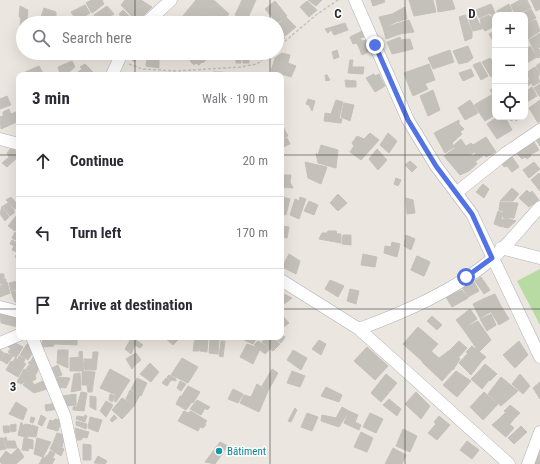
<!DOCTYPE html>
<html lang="en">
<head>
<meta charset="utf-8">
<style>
  body { margin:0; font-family:"Roboto Condensed",sans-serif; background:#f7f7f7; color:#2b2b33 }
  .controls { position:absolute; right:12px; top:12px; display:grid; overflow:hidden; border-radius:8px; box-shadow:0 4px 16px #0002 }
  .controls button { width:36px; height:36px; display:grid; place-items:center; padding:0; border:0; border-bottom:1px solid #e1e1e2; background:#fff; color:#2b2b33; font:20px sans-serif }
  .stop { position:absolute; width:12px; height:12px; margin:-9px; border:3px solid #5372e5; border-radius:50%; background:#fff }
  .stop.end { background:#5372e5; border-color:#fff; box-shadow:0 1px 4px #0008 }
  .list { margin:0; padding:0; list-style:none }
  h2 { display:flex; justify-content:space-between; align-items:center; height:52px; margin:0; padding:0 16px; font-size:17px }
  h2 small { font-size:13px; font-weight:400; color:#7c7c81 }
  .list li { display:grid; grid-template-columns:26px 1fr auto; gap:12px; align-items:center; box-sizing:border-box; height:72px; padding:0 16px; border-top:1px solid #e1e1e2 }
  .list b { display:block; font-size:15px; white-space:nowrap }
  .list em { font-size:13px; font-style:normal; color:#7c7c81 }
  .icon { flex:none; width:22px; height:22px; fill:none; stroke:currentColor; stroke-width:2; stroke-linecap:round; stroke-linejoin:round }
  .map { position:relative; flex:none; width:540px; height:464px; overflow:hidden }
  .search { position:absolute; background:#fff; box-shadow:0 4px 16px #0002; left:16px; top:16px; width:268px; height:44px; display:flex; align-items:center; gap:10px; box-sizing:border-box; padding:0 14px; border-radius:22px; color:#7c7c81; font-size:15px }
  .panel { position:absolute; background:#fff; box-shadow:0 4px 16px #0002; left:16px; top:72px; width:268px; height:268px; border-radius:8px }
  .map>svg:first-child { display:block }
  .green { fill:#b7dba2 }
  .building { fill:#c4c0ba; stroke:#c6c1b9 }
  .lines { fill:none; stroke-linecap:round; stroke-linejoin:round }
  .minor-casing { stroke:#b0b1ba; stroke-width:13 }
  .path { stroke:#c4c4c4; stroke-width:1.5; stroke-dasharray:3 2; stroke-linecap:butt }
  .minor { stroke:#fff; stroke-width:12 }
  .route { stroke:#5372e5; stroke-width:5 }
  .grid { fill:none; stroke:#2b2b2b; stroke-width:1; stroke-opacity:0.55 }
  .culture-dot { fill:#0f9aa8; stroke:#fff; stroke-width:1.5 }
  .labels { text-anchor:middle; stroke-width:3; stroke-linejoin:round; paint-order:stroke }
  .culture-label { font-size:11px; fill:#0d838f; stroke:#fff; text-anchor:start }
  .grid-label { font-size:13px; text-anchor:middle; font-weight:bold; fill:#2b2b2b; stroke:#fff; stroke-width:3; stroke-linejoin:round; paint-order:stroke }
</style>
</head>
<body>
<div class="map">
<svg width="540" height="464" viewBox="0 0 540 464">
  <rect width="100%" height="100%" fill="#ebe6df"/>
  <!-- green -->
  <path class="green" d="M540 269V325L517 281Z"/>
  <!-- building -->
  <path class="building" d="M91 0H102L104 4 92 13 86 3Z
    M125 0H141L152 7 137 22 121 5Z
    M196 0H213L216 2 197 23H177Z
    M242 0H256L247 20 235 15Z
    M308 0H322L316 6Z
    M371 0H384L385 2 373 6Z
    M409 0H433L436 12 414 16Z
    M436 0H452L455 9 438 12Z
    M520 0H527L531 8 515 15 511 5Z
    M531 0H540V9L536 11Z
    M275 1 287 16 277 23 265 9Z
    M307 1 317 10 309 17 300 7Z
    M216 2 229 14 221 23H198Z
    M491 4 495 13 491 15 490 13 479 18 476 10Z
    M509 4 512 11 503 15H498L497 11Z
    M85 5 90 13 77 21 71 12Z
    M20 6 28 10 27 18 19 17Z
    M107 6 114 14 99 22 94 15Z
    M405 7 407 19 396 22 392 14Z
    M44 8 56 12V20L47 23 40 20Z
    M531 9 536 18 525 24V15H519Z
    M123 10 135 22 134 23H126L119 14Z
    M474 12 480 25 482 29 473 31 467 15Z
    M392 14 396 22 383 28 379 17Z
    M495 14V26L485 31 480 25 481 23 480 19 489 15 490 17Z
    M465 15 472 31V38L465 41 459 17Z
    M21 17 27 18V23H23V27L20 26Z
    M286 17 296 27 285 36 277 25Z
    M165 18 171 23H161Z
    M258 18 261 22 260 23H253Z
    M409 20 414 32 400 34 396 24Z
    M536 20 540 31 528 39 525 33V24Z
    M345 23 348 30 334 35 331 30 328 33 325 29Z
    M396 24 400 34 386 39 383 28Z
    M20 26 23 27V41H17Z
    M277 28 285 38 277 45Z
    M362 31 364 37 360 38 362 41 367 40 372 50 362 55 357 43 353 44 350 37Z
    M495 31V45L489 34Z
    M540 33V47L538 48 540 50V57L538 58 529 40Z
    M400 37 401 40 410 39 413 49 392 54 387 42Z
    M468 46 473 58 468 62 459 64 453 51Z
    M530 46 537 57 525 64V50Z
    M337 50 339 57 334 59 332 52Z
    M450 50 454 62 433 69 428 58Z
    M84 53H93L85 60 80 56Z
    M105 53 109 56 107 59 101 54Z
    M133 53 139 56 134 62 130 58Z
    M196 53H203L208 57 203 63 202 62 199 65 196 63 194 65 190 61Z
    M282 53 290 55 288 63 296 66 291 77 271 71 275 58Z
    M236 54 240 55 241 63H236Z
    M243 58H249V63H243Z
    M490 58 495 68V75L491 77 482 62Z
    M495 58V67L491 60Z
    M147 59 159 60V68L146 66Z
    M350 60H353L352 67H364L363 74 348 73Z
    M72 61 75 67 68 73 60 74 58 67Z
    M480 62 488 76 481 80 473 65Z
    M540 63V73L536 66Z
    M85 64 96 75H88L80 67Z
    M429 64 435 80 410 89 404 73Z
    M39 66 44 75H24L23 73Z
    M535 67 540 74 538 77 540 82 533 86 526 73Z
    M82 69 87 75H74Z
    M471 69 474 76 463 81 459 73Z
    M213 72H223L222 75H213Z
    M374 74 375 76 379 74 385 86 375 92 366 78Z
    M325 75H327L330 80 326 81Z
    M525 76 531 83 525 88Z
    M345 80 356 81V87H346Z
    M425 84 428 89 413 96 410 89Z
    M540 84V97L534 88Z
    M495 87V98L490 90Z
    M532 87 537 96 525 103V92Z
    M433 90 440 110 428 116 420 96Z
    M493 94 495 98V115L485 121 474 105Z
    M7 96 11 105 0 109V99Z
    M308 99 315 101 312 111 309 105 306 104Z
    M336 100 343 102 339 118 342 119 341 123 324 121 325 113 331 114Z
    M470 100 478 113 465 120 458 108Z
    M540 100V121L538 123 529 108Z
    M344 103 354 105 350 121 341 117Z
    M9 109 11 114 18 111 19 121 1 129 0 117 3 116V112Z
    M497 117H505L512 130 497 139 487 124Z
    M508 117H521L516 121 514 119 511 121Z
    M459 120V124L464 129 460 132 462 134 452 143 454 147 445 153 434 133Z
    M283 127 288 136 281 139V129Z
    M370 133 379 140 361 160 350 152 354 146 352 143 357 136 364 139Z
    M388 133 397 141 389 153 380 145Z
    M486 137 496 152 486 157 484 155 476 161 472 156 476 154 475 152 471 154 466 146 471 143 473 145Z
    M287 138 290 144 281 148V140Z
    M540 138V146L536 140Z
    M461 139 477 164 469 171 460 175 444 156 455 148 454 145Z
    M534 142 539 150 530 155 525 148Z
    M321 145 338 150 336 168 318 163 316 153 318 155Z
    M523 146 531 156 527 159 525 157 522 159 516 152Z
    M11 148 19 153V156L7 167 2 163 9 157 7 153Z
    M377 149 387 160 378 170 369 159Z
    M510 154 519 167 512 172 507 166 504 167 500 161Z
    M410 161 417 167 412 172 405 165Z
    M305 162 327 167 321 184 308 178Z
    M534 162 540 169 529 178 523 170Z
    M539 173 540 175V191L531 180Z
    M281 175H291L290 182 293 188 281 187Z
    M396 178 401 180 398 186 394 184Z
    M483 184 489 189 484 198 476 192Z
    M512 188 519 194 513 201H500Z
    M527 190 530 193 532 191 539 200 529 207 519 198Z
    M338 194 347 203 338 211 330 203Z
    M11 197 18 205 15 209 6 200Z
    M283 197 290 199 286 215 281 213V202Z
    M300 197 306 199 299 219 290 215 295 199 299 201Z
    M406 198 413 200 415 213 407 214Z
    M309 201 318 205 314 215 304 211Z
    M500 202 518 203 514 218H503V211L499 210Z
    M8 203 14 210V213L10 216 3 206Z
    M2 206 9 217 5 221 0 214Z
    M498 211 503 213 501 219 505 220 502 227 494 224Z
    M16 216 19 219V226L15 231 8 226Z
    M505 218 516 221 508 228 503 227Z
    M281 226 289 227 287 238 281 237Z
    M328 231H336L337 234H341V243L319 239 322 233H327Z
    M15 232 19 235V242L12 238Z
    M343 235H351V245L342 244Z
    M406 235 415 239 411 250 404 246Z
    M12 240 19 244V248L10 244Z
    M392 242 400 244 397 257 384 253 385 246 391 247Z
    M14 246 19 248 17 252 12 250Z
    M19 253V259L17 260 15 256Z
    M289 254 300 261 296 274 282 267Z
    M363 254 377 257 375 267 361 265Z
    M417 256 430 262 424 276 411 270Z
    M417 256 430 262 424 276 411 270Z
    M0 274H4V278L0 279Z
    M481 277 490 290 484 294 475 281Z
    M0 279H6V283L0 284Z
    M330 280 344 286 338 297 325 289Z
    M18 281 19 288 11 291 9 283Z
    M7 282 10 293 0 297V286Z
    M474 282 479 291 468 297 462 287Z
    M350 289 359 291 356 304 347 301Z
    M19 290V302H15L11 292Z
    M462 290 468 298 452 307 446 297Z
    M282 293 292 298 281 306V294Z
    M495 294 501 306 494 310 490 303 486 305 483 299Z
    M483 299 486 305 490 303 494 310 480 318 473 304Z
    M501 306 509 319 499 325 491 312Z
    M470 309 477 319 463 329 456 320Z
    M0 311 2 312V314L19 315 18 327 1 323Z
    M281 314 289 323 281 329Z
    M491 314 496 325 487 331 480 319Z
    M432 316 442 325 437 330 427 321Z
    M478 321 491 340 479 352 463 329Z
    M418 327 438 344 422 361 403 344Z
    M281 334 285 337 281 343 274 337H281Z
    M43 337H53L54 346 42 347Z
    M54 337H77V345L54 344Z
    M132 337 143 345 140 348 135 345 131 354 125 349Z
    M166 337H181L173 345 165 338Z
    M195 337 201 338 199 351H193Z
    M246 337 256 339 253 344 244 340Z
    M266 337H272L280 344 273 351 262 342Z
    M201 338 208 339 207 352 200 351Z
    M210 339 219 340 218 354 209 353Z
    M319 340 326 344 321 355 312 349Z
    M221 341H225L223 357 219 356Z
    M258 341 270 349 265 354 254 345Z
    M459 341 467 348 458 358 450 350Z
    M519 341 528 355 515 368 503 355Z
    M13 342 23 347 16 358 8 352 11 348 8 347Z
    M27 344 34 351 28 360 20 355Z
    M247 344 260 349 253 364 240 357Z
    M472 346 486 357 481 362 466 352Z
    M367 347 388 366 375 380 354 361Z
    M0 350 4 353 0 361Z
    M58 350H68V368L57 363Z
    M293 350 307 358 301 370 287 360Z
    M450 350 460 359 453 370 439 358Z
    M82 351 84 370 80 371 79 352Z
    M431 351 452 370 442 381 422 362Z
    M93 352H98L96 370H92Z
    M5 353 13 356 7 364 1 360Z
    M136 353 141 360 135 365 129 357Z
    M468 353 481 362 471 375 459 363Z
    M34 355 39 368 31 361Z
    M19 356 25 359 24 362 18 359Z
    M79 357 80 371H70V358Z
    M129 357 135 365 132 369 126 359Z
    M15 358 26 364 23 368 13 362Z
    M182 358 198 367 188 383 171 375Z
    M84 359H93L92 370H85Z
    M11 361 23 368 18 377 6 370Z
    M30 361 39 368 38 370 28 363Z
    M150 363 159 372 151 382 140 374Z
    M485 364 497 374 490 381 478 372Z
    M29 365 38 370 35 376 26 369Z
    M58 365 62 375 56 377 52 368Z
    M24 369 36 377 35 380 26 381 21 384 17 382Z
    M110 369 130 380 116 402 114 401 116 395 100 388Z
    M272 369 278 373 268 391 262 386Z
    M82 371 95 372 92 392H88L87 385H82Z
    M292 371 305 376 300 387 287 383Z
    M456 371 471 381 457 397 443 385Z
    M478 372 489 380 482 389 471 379Z
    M80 373 81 390 71 392 74 374Z
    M386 374 397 383 381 402 371 393Z
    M520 374 530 386 523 394 512 384Z
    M169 375 176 379V381L171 380 167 377Z
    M57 377 70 378 66 388 56 387Z
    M501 377 518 391 501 406 488 394Z
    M137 378 147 383 141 396 131 389Z
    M166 378 171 380 167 386 162 383Z
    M26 381H32L34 385 43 381 47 389 34 393 23 385Z
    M180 381 186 384 181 391 177 388Z
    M540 382V399L533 388Z
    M257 384 268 391 259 412 240 403 244 395 251 397Z
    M188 386 200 392 193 403 181 397Z
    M326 387 342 395 339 402 321 396Z
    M233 389 243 394 238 403 228 399Z
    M130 390 140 395 135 404 126 399Z
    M81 392 87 393 84 411 73 410V407L77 406Z
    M416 392 430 406 421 419 405 404Z
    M484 392 498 404 483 420 470 407Z
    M76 394V405L67 406 62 396Z
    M110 394 115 396 112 402 109 400Z
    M90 396 96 397V410L90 407Z
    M180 396 192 402 186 410 176 404Z
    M122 398 135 405 122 419 112 410Z
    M389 399 401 409 397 416 383 405Z
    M197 400 210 407 207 410 205 408 201 415 190 409Z
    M106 401 113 405 106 417 100 411Z
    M16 402 27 409 23 420 9 414Z
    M56 403 58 409 46 411 45 405Z
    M510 405 520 413 514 419 504 411Z
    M342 407 349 411 339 427 321 421 322 415 336 418Z
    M295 408 297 410 291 422 288 421Z
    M184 411 188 413 191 411 207 421 205 423 206 425 203 428 200 427 198 431 178 421Z
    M349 411 358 415 355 422 361 425 359 430 344 423Z
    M506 412 514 419 510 424 501 417Z
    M307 413 318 417 312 431 301 427Z
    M370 413 383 419 376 433 363 427Z
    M41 415 46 418 42 426 38 424Z
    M85 415 87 416 85 422 76 419 77 416 84 417Z
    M114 415 117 418 112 422 110 420Z
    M439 416 450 425 437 440 428 433 436 424 434 422Z
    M31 417 35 418 33 423 30 422Z
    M90 417 102 420 98 432 88 428Z
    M501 417 514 428 506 437 492 425Z
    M55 419 61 420 58 431 47 428 50 420 53 421Z
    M76 421 87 424 86 429 76 425Z
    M21 422 24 426 25 424 31 425 27 438 18 435Z
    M16 424V431L11 432 10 425Z
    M32 425 38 427 36 437 28 436Z
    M3 426H9L10 432 4 433Z
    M521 426 527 432 514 444 508 438Z
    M75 428 89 432 87 438 83 437 81 440H77Z
    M403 429 417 436 410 452 396 446Z
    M361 432 373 438 367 452 354 447Z
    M57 433 65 435 62 447 53 443Z
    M6 437 7 441H15L17 448H7L4 438Z
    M0 438H3L6 449 0 450Z
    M24 438 33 440V449L29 448 28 451 22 450Z
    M37 438 51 442 43 457 34 454Z
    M467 441 479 450 472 459 460 450Z
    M220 442 228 446 215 464 205 462Z
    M53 443 64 449 61 456 50 449Z
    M83 444 91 445V460H83Z
    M18 448 24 457 16 464H2L0 462V459L6 451 11 455Z
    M393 448 406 455 402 464H385Z
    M50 451 55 453 53 457 48 455Z
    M540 451V464H535Z
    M47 455 55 459 52 464H39L43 457 45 458Z
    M98 456 107 461 105 464 94 463Z"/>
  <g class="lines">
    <!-- minor casing -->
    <g class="minor-casing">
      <path id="minor" d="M355 0 408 120 436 166 472 214 540 357
        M146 23 171 0
        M112 75 122 53
        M0 139 19 144
        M456 193 506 153 540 130
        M501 248 540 258
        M281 280 359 329 509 464
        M0 307 19 312
        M359 329C405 312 454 291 492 259 509 244 524 224 540 207
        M32 337 65 417 75 464
        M0 343 19 335
        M528 464 540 432"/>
    </g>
    <!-- path -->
    <path class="path" d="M277 48 316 15 338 0
      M129 64 142 69 176 71 240 67 257 64 271 53"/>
    <!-- minor -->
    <use href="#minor" class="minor"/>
  </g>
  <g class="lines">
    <!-- route -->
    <path class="route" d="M375 45 408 120 436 166 472 214 492 258 466 277"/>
  </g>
  <!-- grid -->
  <path class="grid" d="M135 0V23M270 0V23M405 0V464M135 53V75M270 53V75M0 155H19M281 155H540M0 309H19M281 309H540M135 337V464M270 337V464"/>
  <!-- markers -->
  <circle class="culture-dot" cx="219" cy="451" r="4"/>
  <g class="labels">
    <!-- culture labels -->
    <g class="culture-label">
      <text x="227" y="455">Bâtiment</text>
    </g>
  </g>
  <g class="grid-label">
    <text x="338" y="18">C</text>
    <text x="472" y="18">D</text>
    <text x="13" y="391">3</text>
  </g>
</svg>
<div class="controls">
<button>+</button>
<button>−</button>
<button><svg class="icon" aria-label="locate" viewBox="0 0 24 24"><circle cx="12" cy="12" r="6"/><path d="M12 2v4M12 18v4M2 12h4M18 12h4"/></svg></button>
</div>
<div class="stop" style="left:466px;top:277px"></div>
<div class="stop end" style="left:375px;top:45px"></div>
<div class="search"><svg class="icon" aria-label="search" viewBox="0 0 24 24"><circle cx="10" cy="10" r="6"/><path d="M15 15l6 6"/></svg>Search here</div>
<section class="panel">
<h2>3 min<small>Walk · 190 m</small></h2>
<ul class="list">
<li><svg class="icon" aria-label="ahead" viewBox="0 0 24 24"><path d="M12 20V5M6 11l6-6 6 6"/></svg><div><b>Continue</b></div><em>20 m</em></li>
<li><svg class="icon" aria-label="left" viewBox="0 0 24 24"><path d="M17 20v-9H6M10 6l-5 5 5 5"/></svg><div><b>Turn left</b></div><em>170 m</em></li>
<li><svg class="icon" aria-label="arrive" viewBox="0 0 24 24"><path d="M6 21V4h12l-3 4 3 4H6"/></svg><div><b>Arrive at destination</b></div></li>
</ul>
</section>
</div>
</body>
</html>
